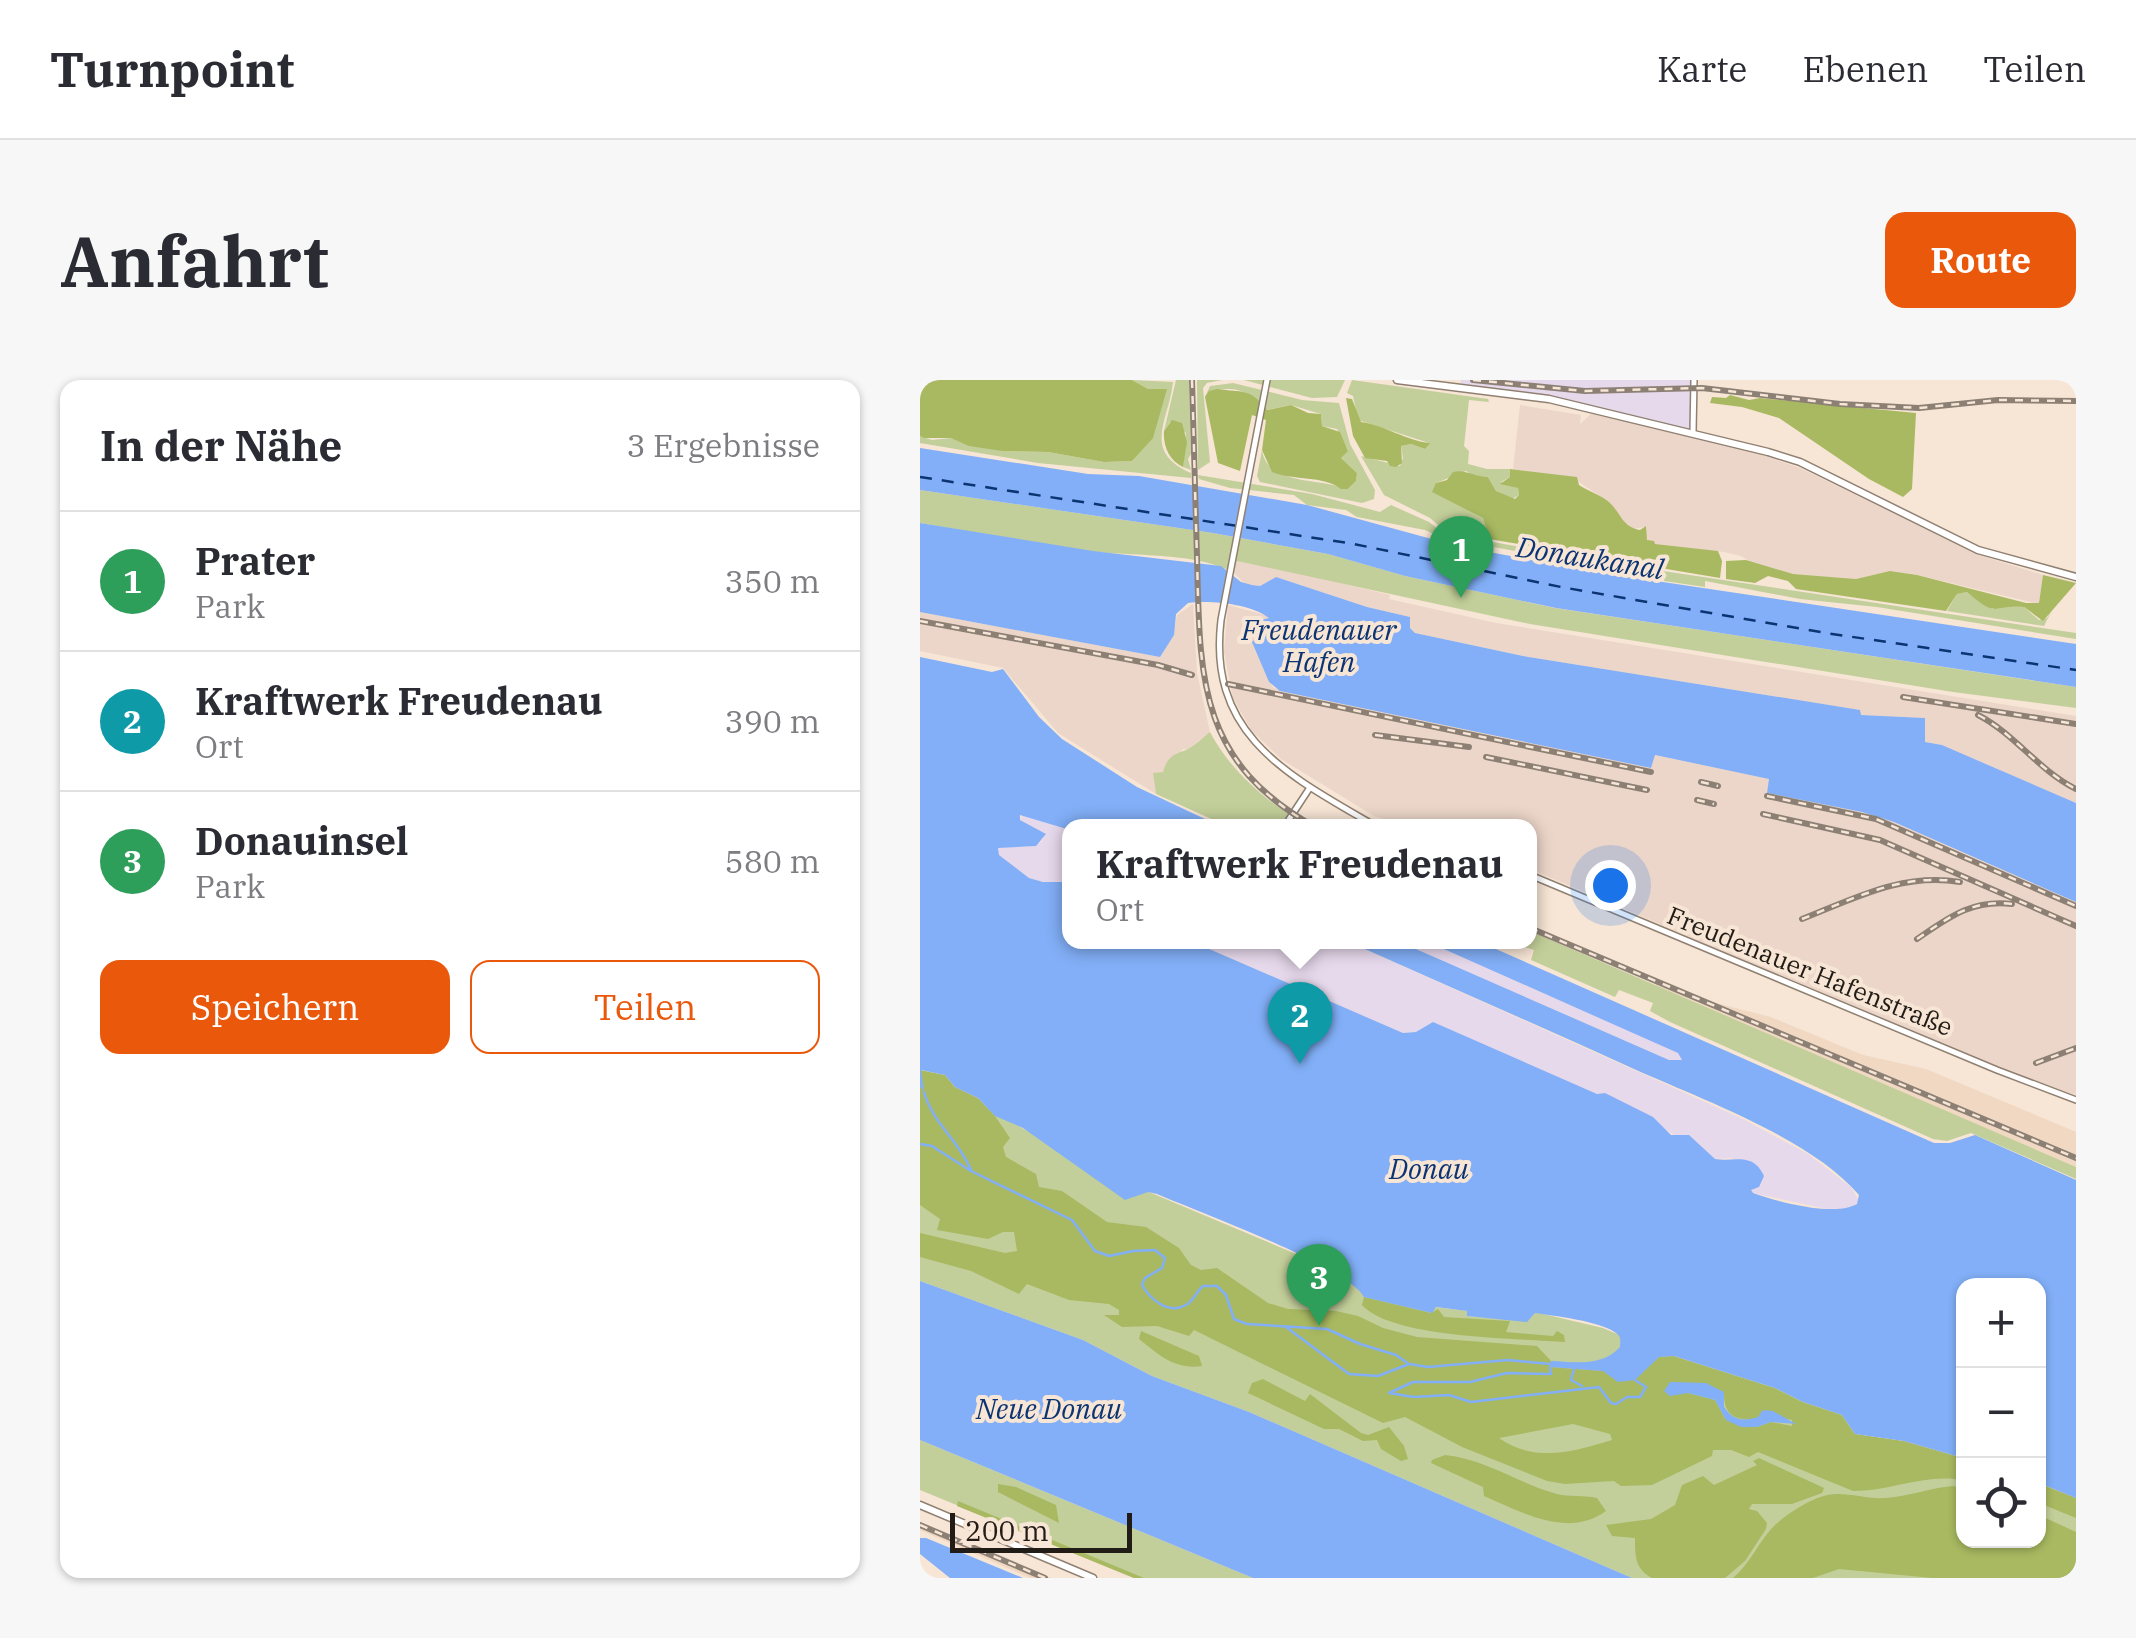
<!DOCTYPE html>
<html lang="de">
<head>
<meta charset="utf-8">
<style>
  body { margin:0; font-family:"IBM Plex Serif",serif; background:#f7f7f7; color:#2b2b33 }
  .controls { position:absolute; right:30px; bottom:30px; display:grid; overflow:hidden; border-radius:20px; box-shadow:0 2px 8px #0004 }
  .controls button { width:90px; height:90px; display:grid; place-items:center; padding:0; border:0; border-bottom:2px solid #e1e1e2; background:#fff; color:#2b2b33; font:50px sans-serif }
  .scale { position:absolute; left:30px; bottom:25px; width:182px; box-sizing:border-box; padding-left:10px; border:5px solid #221c16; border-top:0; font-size:28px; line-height:35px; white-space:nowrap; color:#221c16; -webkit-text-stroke:8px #f7e5d5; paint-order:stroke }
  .you { position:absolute; left:690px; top:505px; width:35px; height:35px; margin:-25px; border:8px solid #fff; border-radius:50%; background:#1a73e8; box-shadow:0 0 0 15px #1a73e833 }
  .badge { display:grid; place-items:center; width:65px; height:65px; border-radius:50%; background:#ea580c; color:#fff; font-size:32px; font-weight:700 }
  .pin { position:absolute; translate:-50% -82px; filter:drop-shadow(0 2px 5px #0008) }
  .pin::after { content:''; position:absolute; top:52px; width:35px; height:30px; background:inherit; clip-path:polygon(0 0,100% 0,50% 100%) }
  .popup { position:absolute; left:142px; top:439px; width:475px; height:130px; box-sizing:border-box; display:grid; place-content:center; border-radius:20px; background:#fff; filter:drop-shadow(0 2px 8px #0005); font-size:32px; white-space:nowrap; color:#7c7c81 }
  .popup b { font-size:38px; color:#2b2b33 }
  .popup::after { content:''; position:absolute; left:50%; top:100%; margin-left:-20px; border:20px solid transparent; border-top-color:#fff }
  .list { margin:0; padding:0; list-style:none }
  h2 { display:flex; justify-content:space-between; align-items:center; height:130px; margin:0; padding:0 40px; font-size:42px }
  h2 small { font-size:32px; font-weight:400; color:#7c7c81 }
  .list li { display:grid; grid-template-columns:65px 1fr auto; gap:30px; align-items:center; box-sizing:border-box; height:140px; padding:0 40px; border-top:2px solid #e1e1e2 }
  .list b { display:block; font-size:38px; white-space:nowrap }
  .list p { margin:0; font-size:32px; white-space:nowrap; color:#7c7c81 }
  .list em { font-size:32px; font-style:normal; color:#7c7c81 }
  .actions { display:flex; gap:20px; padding:30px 40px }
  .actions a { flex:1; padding:22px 0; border:2px solid #ea580c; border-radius:20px; text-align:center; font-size:35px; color:#ea580c }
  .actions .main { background:#ea580c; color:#fff }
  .icon { flex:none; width:55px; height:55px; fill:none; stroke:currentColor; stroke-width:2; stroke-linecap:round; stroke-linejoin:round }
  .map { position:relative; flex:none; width:1156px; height:1198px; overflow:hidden; border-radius:20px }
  header { display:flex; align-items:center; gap:60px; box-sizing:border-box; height:140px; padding:0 50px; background:#fff; border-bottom:2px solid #e1e1e2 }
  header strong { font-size:48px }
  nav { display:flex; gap:55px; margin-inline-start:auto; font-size:35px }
  .intro { display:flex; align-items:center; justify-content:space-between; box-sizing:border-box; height:240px; padding:0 60px }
  h1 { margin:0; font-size:70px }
  .button { padding:25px 45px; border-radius:20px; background:#ea580c; color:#fff; font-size:35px; font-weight:700 }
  main { display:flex; gap:60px; padding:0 60px }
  aside { flex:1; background:#fff; border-radius:20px; box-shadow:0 2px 8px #0004 }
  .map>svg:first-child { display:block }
  .commercial { fill:#e7d9ec }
  .industrial { fill:#ecd6c9 }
  .built { fill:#f0d8c2 }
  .green { fill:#c3cf9a }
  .forest { fill:#a8b961; fill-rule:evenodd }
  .water { fill:#82aff7 }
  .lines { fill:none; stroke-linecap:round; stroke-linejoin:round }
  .stream { stroke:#82aff7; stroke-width:2.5 }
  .ferry { stroke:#0c3472; stroke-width:2.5; stroke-dasharray:12 10; stroke-linecap:butt }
  .minor-casing { stroke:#908071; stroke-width:8 }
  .tertiary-casing { stroke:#908071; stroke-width:9 }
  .minor { stroke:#fff; stroke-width:5 }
  .tertiary { stroke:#fff; stroke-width:6 }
  .rail-casing { stroke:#8c8075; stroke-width:6 }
  .rail { stroke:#f7e5d5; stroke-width:2.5; stroke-dasharray:8; stroke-linecap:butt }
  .labels { text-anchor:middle; stroke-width:8; stroke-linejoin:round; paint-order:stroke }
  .street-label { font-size:25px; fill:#221c16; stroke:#f7e5d5 }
  .water-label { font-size:28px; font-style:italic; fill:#0c3472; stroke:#f7e5d5 }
</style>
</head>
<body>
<header>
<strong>Turnpoint</strong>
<nav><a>Karte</a><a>Ebenen</a><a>Teilen</a></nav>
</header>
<div class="intro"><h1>Anfahrt</h1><a class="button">Route</a></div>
<main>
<aside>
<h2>In der Nähe<small>3 Ergebnisse</small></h2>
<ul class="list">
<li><span class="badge" style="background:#2e9e5b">1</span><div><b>Prater</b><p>Park</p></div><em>350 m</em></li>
<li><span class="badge" style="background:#0f9aa8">2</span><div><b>Kraftwerk Freudenau</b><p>Ort</p></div><em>390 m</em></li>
<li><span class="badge" style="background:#2e9e5b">3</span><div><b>Donauinsel</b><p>Park</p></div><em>580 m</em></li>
</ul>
<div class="actions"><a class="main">Speichern</a><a>Teilen</a></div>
</aside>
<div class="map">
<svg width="1156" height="1198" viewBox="0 0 1156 1198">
  <rect width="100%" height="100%" fill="#f7e5d5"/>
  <!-- commercial -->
  <path class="commercial" d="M541 0H774L773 52 666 27 541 8Z
    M103 433 150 450V502H123L109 498 79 475 78 467 84 465 107 467 121 462 126 454 100 440Z
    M273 562H429L823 739 888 774 931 807 939 821 932 828 907 829 833 813 812 778 794 779 685 713 677 714 496 652 483 653Z
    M480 562H508L712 652 758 673 762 680H749Z"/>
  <!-- industrial -->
  <path class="industrial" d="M600 25 661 35 660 44 671 34 709 42 830 71 880 88 1059 175 1123 195 1119 224 997 195 971 191 936 199 872 194 832 183 821 176 804 172 734 164 727 160 725 147 713 149 702 141 690 123 656 100 593 89Z
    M317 181 370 191 470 215 469 219 576 243 1156 336V423L1022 365 1005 362V338L940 335 939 330 603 276 495 253 490 248 489 237 447 227 356 197 340 206 325 204 314 193Z
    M273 224 277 293 290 352 269 369H263L243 392 233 393 236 414 138 353 83 288 0 271V232L240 277 253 255 257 235Z
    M308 225 349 236 333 262 349 302 354 308 731 388 734 375 850 399 847 412 942 432 974 442 1156 522V715L1082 689 610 489V447L486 446 454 436 361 379 331 350 313 318 304 272Z"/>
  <!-- built -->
  <path class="built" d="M738 599 784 620 851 637 943 675 1006 689 1156 752V787L735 606Z
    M0 1144 131 1198H110L0 1150Z"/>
  <!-- green -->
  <path class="green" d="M212 0 253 2C249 41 221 71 271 93V98L118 83 0 63V56L12 60 31 58 82 71 128 72 184 82 212 81 221 70 246 9H228Z
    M256 0H269L271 74 268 79 271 90 263 87 266 53 250 42 244 51Z
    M277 0H302L287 3 283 8 290 82 278 90Z
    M324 0H425L417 17 392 18Z
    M432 0 568 19 569 22 549 20 544 66 549 71 548 84 567 89H590V97L581 102 598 108 599 115 591 120 576 111 568 97 558 98 546 91 516 103 535 123 563 138 569 159 524 150 510 138 464 115 441 76 480 86 483 78 481 66 491 64 505 69 509 63 438 40 433 16 427 13Z
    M313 3 382 20 419 23 430 64 455 110 454 119 442 123 340 102 337 96 342 70C347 106 402 98 428 109L436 101 437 93 421 78 428 70 417 49 402 46 401 34 371 25 346 30C330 9 307 2 285 17L290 6Z
    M278 95 392 114 460 132 471 125 509 142 523 153 694 184 693 189 520 157 505 150 437 137 426 130 387 125 374 115 310 108 279 99Z
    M0 110 293 153 408 174 485 196 635 228 1156 307V328L1033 312 610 244 317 181 314 193C279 173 218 176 177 172 118 165 59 153 0 143Z
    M696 184 1156 253V259L957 227 880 219 785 201V207L744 201 745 194 720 192 716 198 697 195Z
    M1047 212C1079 239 1070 225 1104 227L1119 240 1127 238 1133 228 1124 246 1027 231 1037 214Z
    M290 352C310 391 350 425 388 446H307L236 414 233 393 243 392C248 375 254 375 268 369 276 365 283 357 290 352Z
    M610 551 1156 787V799L1051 753 1027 761 1013 759 750 642 730 631 733 623 699 610 695 617 611 580 614 570 590 562H610Z
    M0 690 102 748 229 812 381 876 438 907 515 927 548 931V936L607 941 615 932 683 948 935 1054 1043 1078 1044 1160H1118L1119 1103 1156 1118V1198H712L329 1032 232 996 163 960 0 901Z
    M0 1060 333 1198H214L0 1110Z"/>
  <!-- forest -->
  <path class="forest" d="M0 0H212L228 9H247L233 58 212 81 184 82 128 72 82 71 49 66 31 58H4L0 56Z
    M297 9C323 13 329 7 347 30L371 25 388 33 401 34 402 46 420 52 428 71 421 78 437 93 436 101 428 109H421C403 95 374 101 352 92L342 70 346 40 332 35 320 91 298 83 285 17 289 11Z
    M810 15 829 20 840 18 996 33 992 109 983 117 949 99 859 38 822 27 790 23 792 17 806 18Z
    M426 18 432 19 441 42C465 45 486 61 510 63L505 69 491 64 481 66 482 83 476 87 470 86 467 81 445 78 433 56Z
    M252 40 262 43 267 62 263 87C249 80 243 66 244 51Z
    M590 89 657 97 659 105C668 111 681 115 689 122 701 133 702 147 720 150L726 146 727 160 734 161 735 164 798 171 802 181 800 198 569 159 563 138 512 112 516 103 527 100 533 92C545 89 555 97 568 97L576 111 595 119 599 115 598 108 580 104 590 97Z
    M826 180 873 194 936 199 970 191 997 195 1106 223H1119L1123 195 1156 203 1123 241 1104 227C1071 225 1078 239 1047 212L1037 214 1026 231 876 209 868 201 848 196 835 203 806 199V181Z
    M0 690 25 695 35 707 58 718 75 736 90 758 83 767 86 777 116 794 119 807 142 811 187 842 226 847 259 868 271 885 281 890 297 888 348 923 368 929 416 931 438 936 463 948 497 957 617 966 631 981V987L683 991 715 999 739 977 754 976 855 1008 883 1022 922 1035 935 1054 984 1061 1043 1078V1100C1006 1093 970 1111 933 1111L838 1072 829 1077 811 1070H793L792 1076 732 1105 701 1106 694 1101 645 1104 627 1101 542 1067 485 1037 463 1043 274 950 269 956 237 946 202 947 184 935H199V930L189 924 149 920 107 904 99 914 51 891 0 877V853L85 873 97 871 94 852H83L68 859 17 850 20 839 0 825ZM804 1012C803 1055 843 1033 872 1040V1046L851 1042 837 1047 806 1040 795 1020 768 1013ZM653 1044 690 1054 692 1060C653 1072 615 1083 579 1058Z
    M444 917 511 933 518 929 524 937 590 941 586 952 633 956 637 951 644 955 645 962C598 958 473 959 442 925Z
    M221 951 279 976 282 986C255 990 239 975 219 959Z
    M343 999 385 1021 390 1014 441 1053 448 1055 469 1047 484 1066 488 1079 481 1081 461 1069 457 1060 443 1061 419 1049H404L328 1013 332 1003Z
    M525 1075C565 1079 600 1104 637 1114 648 1117 664 1115 677 1118L686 1131C648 1159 601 1132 564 1116L563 1107 511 1083 512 1080Z
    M839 1078 904 1108 902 1113 872 1124H832L829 1129 837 1131 847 1143 846 1149 825 1181 805 1198H732C715 1189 715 1176 715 1158L692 1156 686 1145 731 1139 755 1125 762 1105 783 1096 794 1105 837 1085 833 1081Z
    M1118 1103 1156 1118V1138L1119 1123Z
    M78 1104 96 1107 136 1125 139 1143 78 1112Z
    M1033 1106 1043 1109 1044 1160H1118L1119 1135 1156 1152V1198H1012L919 1189 893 1198H813C831 1183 839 1160 856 1144 871 1131 898 1113 918 1114 934 1114 948 1119 964 1118 987 1117 1009 1108 1033 1106Z
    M38 1121 224 1198H214L37 1126Z"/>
  <!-- water -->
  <path class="water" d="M0 68 168 94 219 96 387 125 541 167 689 194 700 192 698 195 716 198 1156 264V307L636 228 485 196 408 174 293 153 0 110Z
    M0 143 173 171 301 186 321 202 332 205 340 206 356 197 447 227 490 237V248L495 253 603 276 940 330 941 335 1005 338V362L1022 365 1156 423V522L974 442 942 432 847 413 849 399 735 375 731 388 360 311 349 302 332 262 339 255 341 240 349 238C331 224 291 220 268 223L256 234 254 255 240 277 0 232Z
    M0 277 72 292 83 289 119 337 142 359 217 407 300 446 150 447V450L100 435V440L126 454 116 466 78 468 79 475 109 498 123 502H150V562H273L483 653 496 652 513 642 677 714 685 713 733 737 751 755H769L795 779C815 782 833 772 844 796L839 807 831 810 833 813C858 822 914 837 937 824L939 815C892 759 781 719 714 689 619 646 524 604 429 562H480L749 680H762L758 673 508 562H560L1014 763H1030L1055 755 1156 800V1118L1119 1103 1118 906H1044L1043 1078 984 1061 935 1054 922 1035 883 1022 855 1008 754 976 739 977 715 1000 698 1002 683 991 630 987 631 981C655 982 682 987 700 967 700 960 702 958 696 953 680 941 635 936 615 933L607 942 547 936V931L516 927 512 933 444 917C427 886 276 831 237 814L228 812 205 820 103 748 75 736 58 718 35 707 25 695 1 690 4 711 0 707Z
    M0 901 163 960 232 996 329 1032 712 1198H333L0 1060Z
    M750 1002 786 1003 804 1012V1027C813 1040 822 1042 838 1037L843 1030 853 1031 876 1044 851 1042 837 1047H821L806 1040 795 1020 768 1013 750 1016 744 1011Z
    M0 1158H6L103 1198H30L0 1174Z"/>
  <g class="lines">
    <!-- stream -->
    <path class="stream" d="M4 712C12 742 39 761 51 790
      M0 764 12 766 51 791 152 840 175 871 189 876 213 871 235 870 245 878 242 888 225 898 222 905C230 919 248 935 266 925 273 921 277 911 283 906H297L306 915 314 939 327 944 407 949 440 964 476 975 489 984
      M366 947 429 994 458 996 489 984 508 987 588 980 630 984
      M630 987 631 994 587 993 550 1002H493L469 1013 494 1017 529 1015 551 1022 679 1007 691 1023 696 1024 707 1017H720L726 1007 715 1000
      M654 989 651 1000 662 1006"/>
    <!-- ferry -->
    <path class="ferry" d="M0 97 434 164 641 207 906 253 1156 290"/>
    <!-- minor casing -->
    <g class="minor-casing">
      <path id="minor" d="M347 0 301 240C287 357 370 396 457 447
        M773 52 774 0
        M364 447 389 409
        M610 495 1077 690 1156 720"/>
    </g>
    <!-- tertiary casing -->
    <g class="tertiary-casing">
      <path id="tertiary" d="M477 0 629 19 848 72 880 82 1058 170 1156 197
        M0 1125 173 1198"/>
    </g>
    <!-- minor -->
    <use href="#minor" class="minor"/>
    <!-- tertiary -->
    <use href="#tertiary" class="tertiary"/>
    <!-- rail casing -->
    <g class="rail-casing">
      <path id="rail" d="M272 0C274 59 275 118 277 177 280 297 277 381 395 447
        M553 0 665 11 782 8 920 24 999 28 1078 20 1156 21
        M0 241 238 285 272 295
        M308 304 731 392
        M983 317 1156 344
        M1058 335C1095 354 1118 390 1156 409
        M455 355 549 367
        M566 377 727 410
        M781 402 798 406
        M847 416 956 439 1156 526
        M777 420 794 424
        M843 434 960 460 1156 546
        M882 539C933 519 983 492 1040 502
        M610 548 1156 778
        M997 559C1028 538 1052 519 1092 524
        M1116 683 1156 668
        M0 1145 125 1198"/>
    </g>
    <!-- rail -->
    <use href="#rail" class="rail"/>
  </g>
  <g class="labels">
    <!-- street labels -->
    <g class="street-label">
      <text transform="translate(890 591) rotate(22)" y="9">Freudenauer Hafenstraße</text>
    </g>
    <!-- water labels -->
    <g class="water-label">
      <text transform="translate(670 178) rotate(9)" y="10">Donaukanal</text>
      <text x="399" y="260">Freudenauer<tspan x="399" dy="32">Hafen</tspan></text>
      <text x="509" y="799">Donau</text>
      <text x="129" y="1039">Neue Donau</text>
    </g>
  </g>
</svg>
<div class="controls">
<button>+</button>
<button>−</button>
<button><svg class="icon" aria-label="locate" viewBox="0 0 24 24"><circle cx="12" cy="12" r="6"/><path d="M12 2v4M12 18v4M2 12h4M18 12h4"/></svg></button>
</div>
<div class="scale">200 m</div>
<div class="you"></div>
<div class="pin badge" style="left:541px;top:218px;background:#2e9e5b">1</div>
<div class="pin badge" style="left:380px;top:684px;background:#0f9aa8">2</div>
<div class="popup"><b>Kraftwerk Freudenau</b>Ort</div>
<div class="pin badge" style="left:399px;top:946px;background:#2e9e5b">3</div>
</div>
</main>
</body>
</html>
